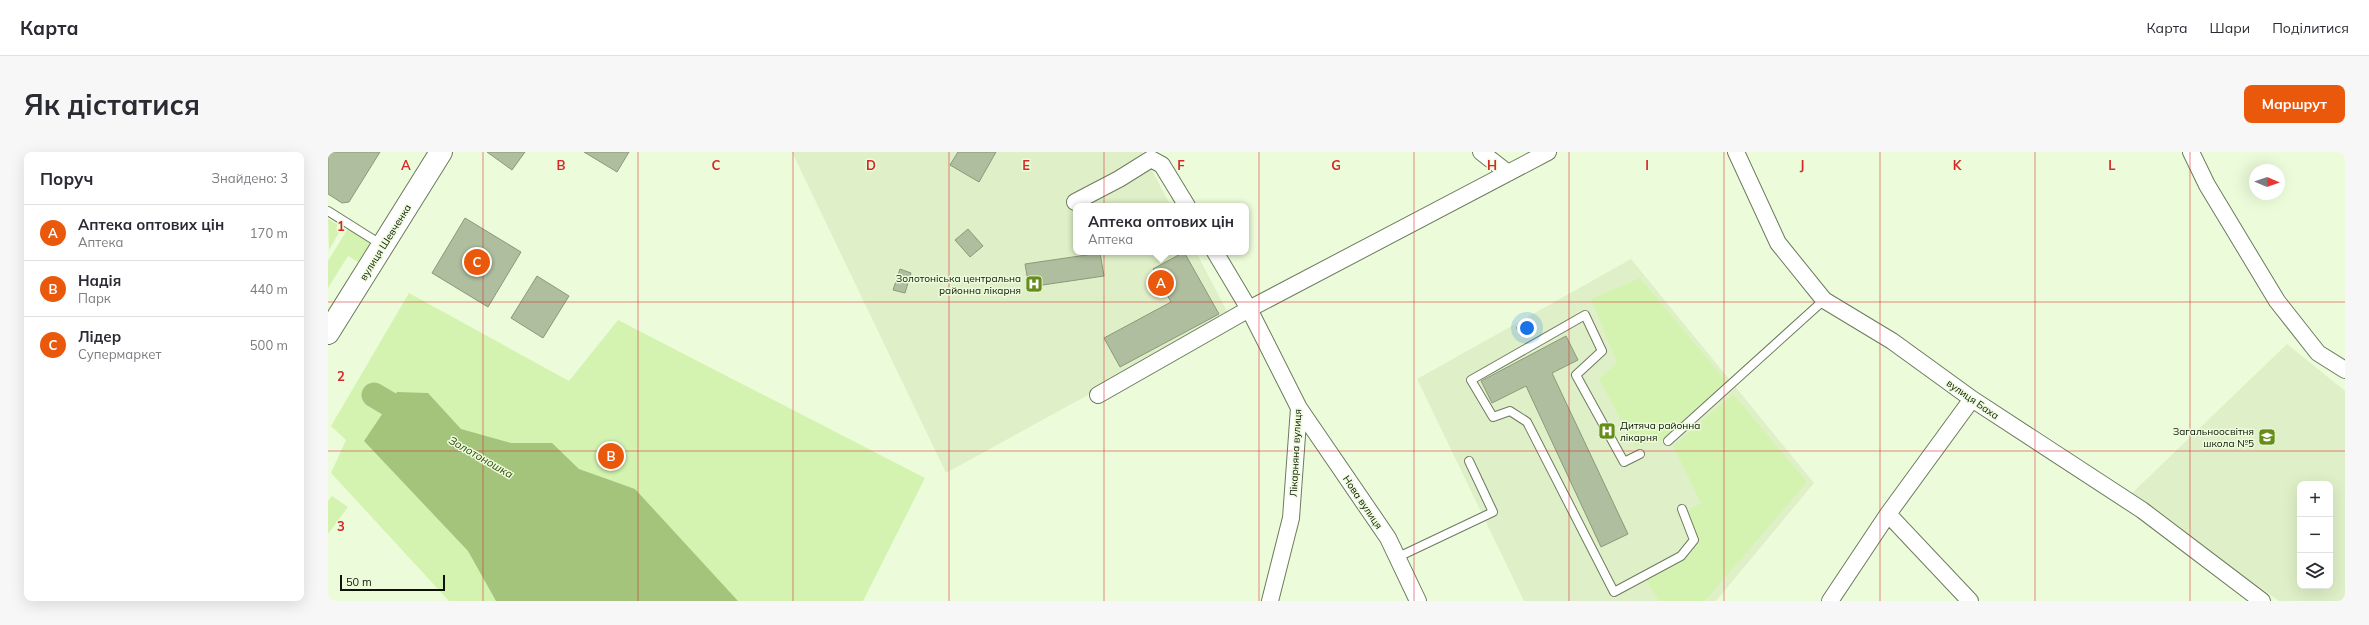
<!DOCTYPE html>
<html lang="uk">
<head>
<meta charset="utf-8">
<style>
  body { margin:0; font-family:Mulish,sans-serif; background:#f7f7f7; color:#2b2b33 }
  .controls { position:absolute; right:12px; bottom:12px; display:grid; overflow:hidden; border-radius:8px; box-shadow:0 4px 16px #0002 }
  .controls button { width:36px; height:36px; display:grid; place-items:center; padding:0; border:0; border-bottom:1px solid #e1e1e2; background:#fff; color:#2b2b33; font:20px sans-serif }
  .compass { position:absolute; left:1921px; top:12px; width:36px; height:36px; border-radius:50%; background:#fff; box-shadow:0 4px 16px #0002; rotate:92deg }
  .scale { position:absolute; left:12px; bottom:10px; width:105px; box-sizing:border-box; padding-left:4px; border:2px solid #0f1409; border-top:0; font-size:11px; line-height:14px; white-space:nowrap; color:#0f1409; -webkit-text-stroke:3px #ecfcda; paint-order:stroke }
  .you { position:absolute; left:1199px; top:176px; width:14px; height:14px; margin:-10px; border:3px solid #fff; border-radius:50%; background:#1a73e8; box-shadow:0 0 0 6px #1a73e833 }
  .badge { display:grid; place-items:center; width:26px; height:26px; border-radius:50%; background:#ea580c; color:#fff; font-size:13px; font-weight:700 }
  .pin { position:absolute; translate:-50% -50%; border:2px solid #fff; box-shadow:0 1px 4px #0006 }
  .popup { position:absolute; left:745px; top:51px; width:176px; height:52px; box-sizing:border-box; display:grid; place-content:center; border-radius:8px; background:#fff; filter:drop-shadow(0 1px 3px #0005); font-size:13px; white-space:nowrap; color:#7c7c81 }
  .popup b { font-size:15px; color:#2b2b33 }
  .popup::after { content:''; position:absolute; left:50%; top:100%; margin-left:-8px; border:8px solid transparent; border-top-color:#fff }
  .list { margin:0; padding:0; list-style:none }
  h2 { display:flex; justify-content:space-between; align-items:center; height:52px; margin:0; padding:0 16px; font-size:17px }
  h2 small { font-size:13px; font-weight:400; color:#7c7c81 }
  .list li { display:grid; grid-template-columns:26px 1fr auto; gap:12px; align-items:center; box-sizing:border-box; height:56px; padding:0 16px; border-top:1px solid #e1e1e2 }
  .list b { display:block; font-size:15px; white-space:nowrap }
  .list p { margin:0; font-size:13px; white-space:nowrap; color:#7c7c81 }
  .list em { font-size:13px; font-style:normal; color:#7c7c81 }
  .icon { flex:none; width:22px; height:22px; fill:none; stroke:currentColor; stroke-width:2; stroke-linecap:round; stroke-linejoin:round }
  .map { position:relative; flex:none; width:2017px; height:449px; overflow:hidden; border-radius:8px }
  header { display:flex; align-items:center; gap:24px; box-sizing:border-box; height:56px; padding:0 20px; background:#fff; border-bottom:1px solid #e1e1e2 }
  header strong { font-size:19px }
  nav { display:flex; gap:22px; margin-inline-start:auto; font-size:14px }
  .intro { display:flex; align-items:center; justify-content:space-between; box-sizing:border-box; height:96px; padding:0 24px }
  h1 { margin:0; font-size:28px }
  .button { padding:10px 18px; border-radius:8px; background:#ea580c; color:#fff; font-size:14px; font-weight:700 }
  main { display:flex; gap:24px; padding:0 24px }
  aside { flex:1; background:#fff; border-radius:8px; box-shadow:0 4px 16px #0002 }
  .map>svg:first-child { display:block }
  .built { fill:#dff0c8; fill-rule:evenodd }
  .green { fill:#d5f3b0 }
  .water { fill:#a5c47b }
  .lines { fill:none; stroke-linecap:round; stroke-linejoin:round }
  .river { stroke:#a5c47b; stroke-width:25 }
  .building { fill:#afbe9e; stroke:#8b9979 }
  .service-casing { stroke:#6d7b5d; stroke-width:10 }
  .minor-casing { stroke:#6d7b5d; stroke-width:18 }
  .secondary-casing { stroke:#6d7b5d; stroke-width:24 }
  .path { stroke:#95a188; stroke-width:2.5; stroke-dasharray:3 3; stroke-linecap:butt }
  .service { stroke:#fff; stroke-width:8 }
  .minor { stroke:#fff; stroke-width:16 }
  .secondary { stroke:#fff; stroke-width:22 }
  .grid { fill:none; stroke:#d62828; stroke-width:1; stroke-opacity:0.55 }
  .labels { text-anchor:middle; stroke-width:3; stroke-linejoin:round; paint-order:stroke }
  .street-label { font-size:10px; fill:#0f1409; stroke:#ecfcda }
  .poi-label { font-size:10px; fill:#0f1409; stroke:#ecfcda; text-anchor:end }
  .water-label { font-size:11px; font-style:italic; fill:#324510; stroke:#ecfcda }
  .grid-label { font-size:13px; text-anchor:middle; font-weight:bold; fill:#d62828; stroke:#ecfcda; stroke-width:3; stroke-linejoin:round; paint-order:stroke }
</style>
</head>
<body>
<header>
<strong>Карта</strong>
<nav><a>Карта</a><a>Шари</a><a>Поділитися</a></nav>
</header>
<div class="intro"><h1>Як дістатися</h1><a class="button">Маршрут</a></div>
<main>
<aside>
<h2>Поруч<small>Знайдено: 3</small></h2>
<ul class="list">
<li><span class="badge">A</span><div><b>Аптека оптових цін</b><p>Аптека</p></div><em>170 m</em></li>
<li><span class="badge">B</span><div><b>Надія</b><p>Парк</p></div><em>440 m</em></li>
<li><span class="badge">C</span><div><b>Лідер</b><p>Супермаркет</p></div><em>500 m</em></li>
</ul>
</aside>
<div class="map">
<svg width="2017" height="449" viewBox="0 0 2017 449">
  <rect width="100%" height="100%" fill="#ecfcda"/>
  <!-- built -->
  <path class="built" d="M464 0H814L843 54H748V100H868L902 165 618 321Z
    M1303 107 1486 331 1388 449H1196L1089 227Z
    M1959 192 2017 239V449H1951L1803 342ZM1972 332H2002V434H1972Z"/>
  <!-- green -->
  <path class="green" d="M0 67 10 73 8 76 12 79 1 98Z
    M22 73 45 87 30 110 20 104 0 136V109Z
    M1312 126 1399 230 1334 288 1307 295 1271 227 1289 211 1263 147Z
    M81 141 241 229 290 168 597 326 535 449H121L3 321 18 288 3 274Z
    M1405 242 1479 330 1377 449H1331L1318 428 1359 406 1371 391 1360 358 1373 351 1345 294Z
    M4 344 20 355 0 382V349Z"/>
  <!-- water -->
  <path class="water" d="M69 240 100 241 133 277 183 291H224L251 317 307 337 410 449H168L140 399 36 289Z"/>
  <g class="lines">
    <!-- river -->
    <path class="river" d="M46 243 90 269"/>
  </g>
  <!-- building -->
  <path class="building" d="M0 0H52L21 50 14 51 0 42Z
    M159 0H197L184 18Z
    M256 0H301L289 20Z
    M630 0H668L651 30 622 13Z
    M137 66 193 100 160 155 104 121Z
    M640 77 655 94 642 105 627 88Z
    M856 100 891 162 792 215 776 186 843 150 825 117Z
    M772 101 776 124 701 135 697 112Z
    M572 117 583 121 577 141 565 138Z
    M209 124 241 144 215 186 183 166Z
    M1238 184 1250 208 1224 221 1300 382 1273 395 1198 234 1164 251 1153 229Z"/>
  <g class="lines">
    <!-- service casing -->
    <g class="service-casing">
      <path id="service" d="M0 59 54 93
        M1340 289 1496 148
        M1312 302 1296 310 1248 223 1274 199 1257 163 1143 228 1165 265 1182 259 1199 270 1286 440 1353 404 1366 388 1354 357
        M1068 406 1165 360 1141 309"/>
    </g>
    <!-- minor casing -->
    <g class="minor-casing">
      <path id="minor" d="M1153 0 1180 21
        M1408 0 1450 91 1496 148 1564 189 1644 247 1814 358 1934 449
        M1863 0 1879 33 1949 149 1990 201 2017 218
        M747 50 791 27 823 7 834 13 859 54
        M887 100 921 157 971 256 1060 386 1090 449
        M770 243 921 157 1220 0
        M1560 362 1642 449
        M942 449 963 366 971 256
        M1502 449 1560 362 1644 247"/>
    </g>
    <!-- secondary casing -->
    <g class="secondary-casing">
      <path id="secondary" d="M0 181 113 0"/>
    </g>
    <!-- path -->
    <path class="path" d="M1189 175 1193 183"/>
    <!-- service -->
    <use href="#service" class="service"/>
    <!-- minor -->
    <use href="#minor" class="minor"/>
    <!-- secondary -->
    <use href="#secondary" class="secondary"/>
  </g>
  <!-- grid -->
  <path class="grid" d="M155 0V449M310 0V449M465 0V449M621 0V449M776 0V449M931 0V449M1086 0V449M1241 0V449M1396 0V449M1552 0V449M1707 0V449M1862 0V449M0 150H2017M0 299H2017"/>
  <!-- icons -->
  <defs>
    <g id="hospital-square" transform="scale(0.9)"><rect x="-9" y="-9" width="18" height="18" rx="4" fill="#668d1a" stroke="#ecfcda"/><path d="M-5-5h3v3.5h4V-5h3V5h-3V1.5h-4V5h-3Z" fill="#fff"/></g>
    <g id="school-square" transform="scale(0.9)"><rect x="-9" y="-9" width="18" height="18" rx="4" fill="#668d1a" stroke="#ecfcda"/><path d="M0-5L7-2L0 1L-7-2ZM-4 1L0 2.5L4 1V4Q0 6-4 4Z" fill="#fff"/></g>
  </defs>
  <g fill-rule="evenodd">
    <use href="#hospital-square" x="706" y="132"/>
    <use href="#hospital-square" x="1279" y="279"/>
    <use href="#school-square" x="1939" y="285"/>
  </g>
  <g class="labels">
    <!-- street labels -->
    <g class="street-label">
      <text transform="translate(57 90) rotate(-58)" y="4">вулиця Шевченка</text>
      <text transform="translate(1645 247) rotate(35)" y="4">вулиця Баха</text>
      <text transform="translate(967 301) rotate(-87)" y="4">Лікарняна вулиця</text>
      <text transform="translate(1035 350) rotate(56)" y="4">Нова вулиця</text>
    </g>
    <!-- poi labels -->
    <g class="poi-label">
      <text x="693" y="130">Золотоніська центральна<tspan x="693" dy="12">районна лікарня</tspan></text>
      <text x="1292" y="277" text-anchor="start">Дитяча районна<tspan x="1292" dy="12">лікарня</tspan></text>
      <text x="1926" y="283">Загальноосвітня<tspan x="1926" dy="12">школа №5</tspan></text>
    </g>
    <!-- water labels -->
    <g class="water-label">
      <text transform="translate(153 305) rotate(30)" y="4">Золотоношка</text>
    </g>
  </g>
  <g class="grid-label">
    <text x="78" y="18">A</text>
    <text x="233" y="18">B</text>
    <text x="388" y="18">C</text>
    <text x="543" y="18">D</text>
    <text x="698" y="18">E</text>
    <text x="853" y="18">F</text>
    <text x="1008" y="18">G</text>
    <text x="1164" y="18">H</text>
    <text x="1319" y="18">I</text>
    <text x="1474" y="18">J</text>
    <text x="1629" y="18">K</text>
    <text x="1784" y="18">L</text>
    <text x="13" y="79">1</text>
    <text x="13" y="229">2</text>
    <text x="13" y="379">3</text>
  </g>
</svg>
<div class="controls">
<button>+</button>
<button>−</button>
<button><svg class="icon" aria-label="layers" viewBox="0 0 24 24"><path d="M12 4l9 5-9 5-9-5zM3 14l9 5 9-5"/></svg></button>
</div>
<svg class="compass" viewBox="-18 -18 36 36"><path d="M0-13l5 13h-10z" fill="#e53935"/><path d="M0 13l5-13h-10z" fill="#7c7c81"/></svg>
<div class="scale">50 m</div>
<div class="you"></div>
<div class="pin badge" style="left:833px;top:131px">A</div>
<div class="popup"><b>Аптека оптових цін</b>Аптека</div>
<div class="pin badge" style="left:283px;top:304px">B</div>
<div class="pin badge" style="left:149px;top:110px">C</div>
</div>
</main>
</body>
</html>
